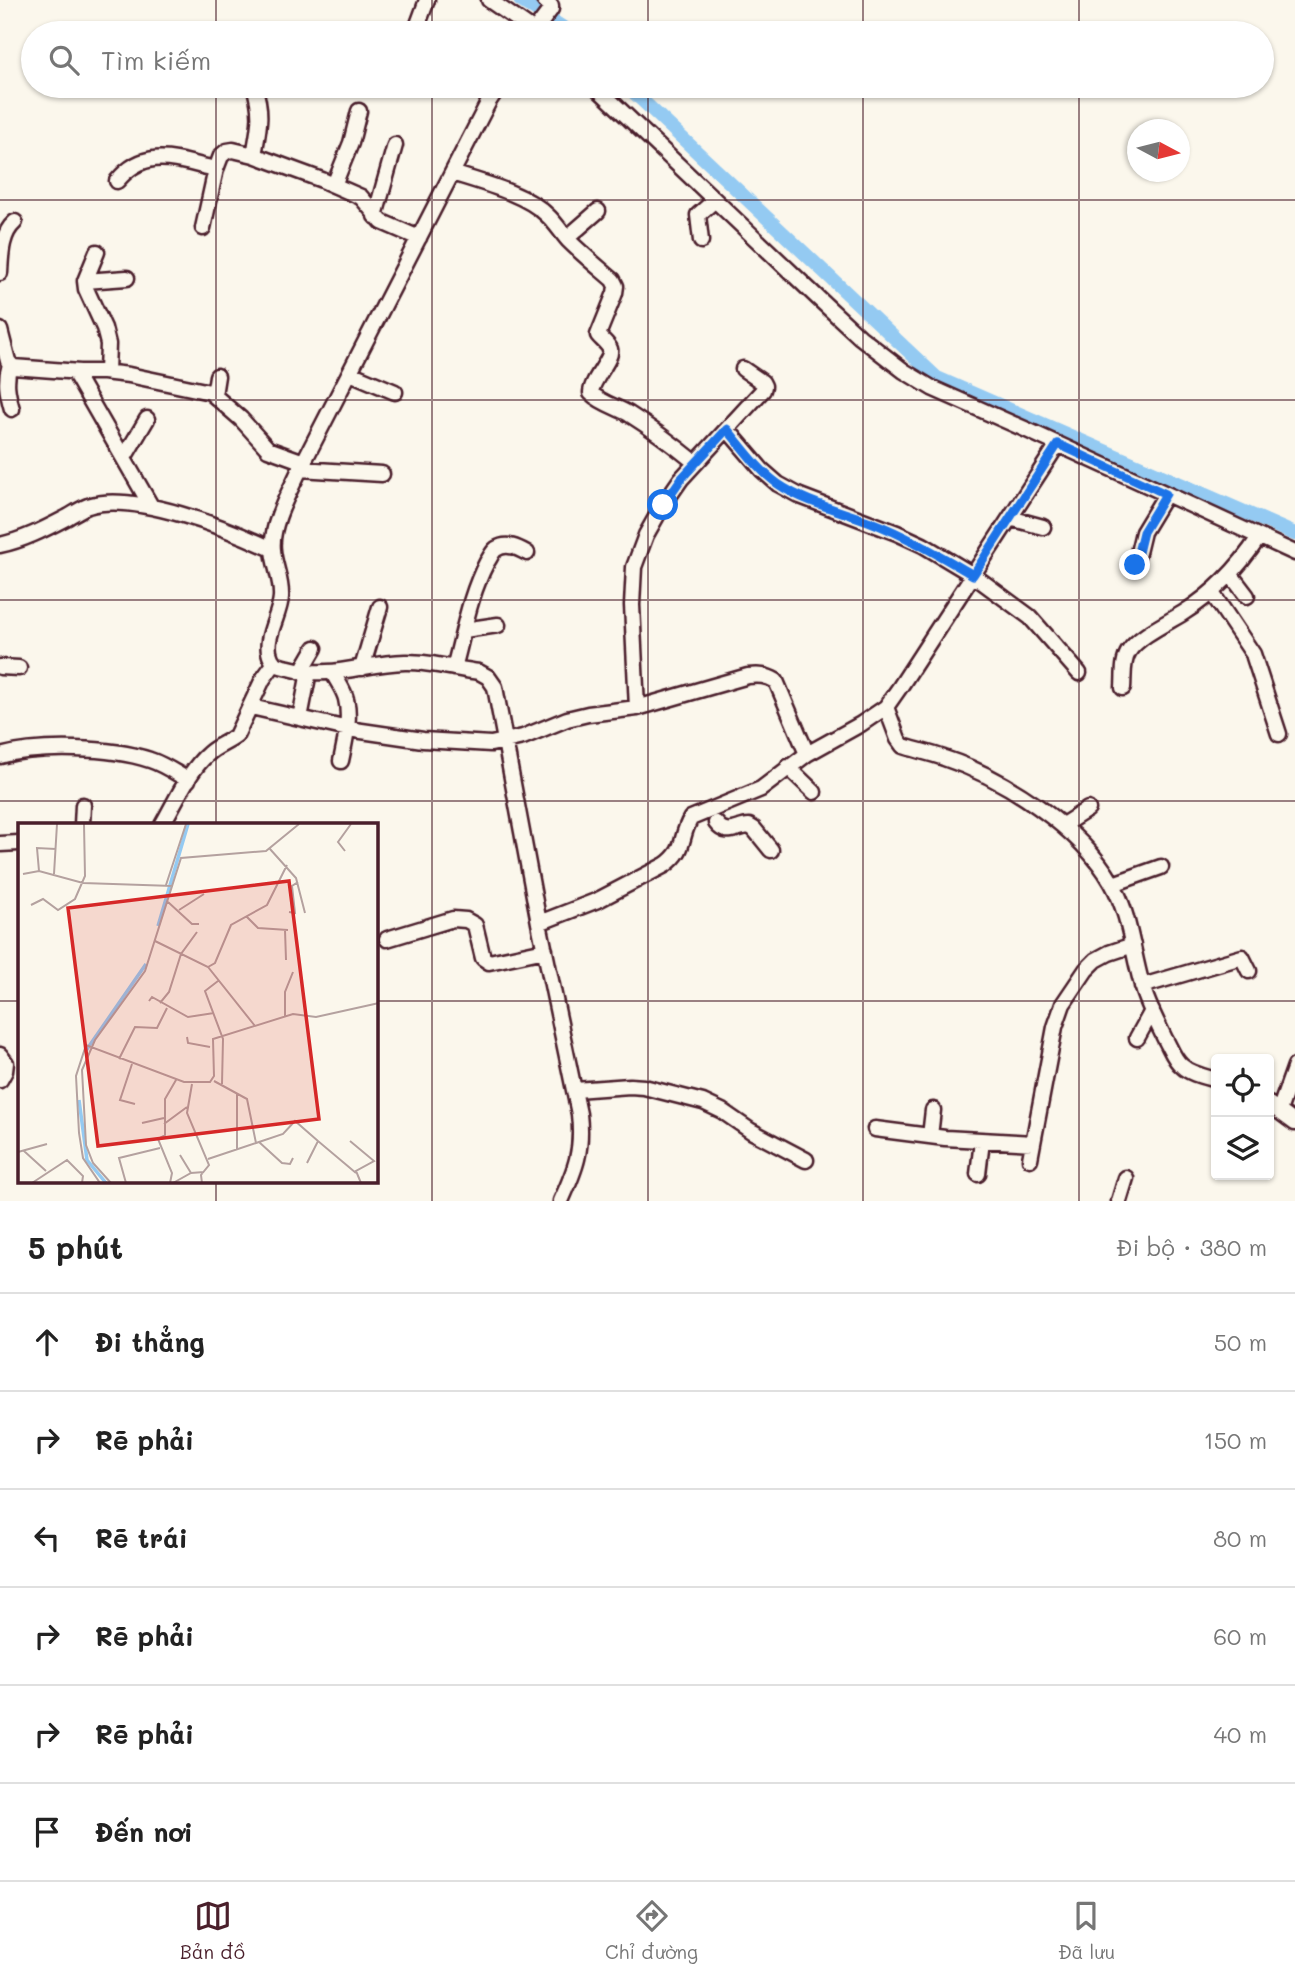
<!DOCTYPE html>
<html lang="vi">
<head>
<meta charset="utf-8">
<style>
  body { margin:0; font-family:Mali,sans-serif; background:#f6f6f6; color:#222 }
  .controls { position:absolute; right:21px; bottom:21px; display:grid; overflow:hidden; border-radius:7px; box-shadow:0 2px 5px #0004 }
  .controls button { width:63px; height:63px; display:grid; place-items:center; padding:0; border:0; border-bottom:2px solid #e0e0e0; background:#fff; color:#222; font:35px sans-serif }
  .compass { position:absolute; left:1127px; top:119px; width:63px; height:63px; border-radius:50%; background:#fff; box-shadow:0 2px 5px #0004; rotate:97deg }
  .stop { position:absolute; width:21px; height:21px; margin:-16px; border:5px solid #1a73e8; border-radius:50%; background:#fff }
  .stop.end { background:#1a73e8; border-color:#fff; box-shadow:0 2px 7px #0008 }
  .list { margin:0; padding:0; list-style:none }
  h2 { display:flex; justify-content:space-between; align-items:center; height:91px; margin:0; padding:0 28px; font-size:30px }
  h2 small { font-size:23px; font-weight:400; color:#767676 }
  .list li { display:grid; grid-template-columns:46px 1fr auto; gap:21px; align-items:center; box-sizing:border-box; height:98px; padding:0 28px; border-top:2px solid #e0e0e0 }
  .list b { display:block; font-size:26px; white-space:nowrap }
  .list em { font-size:23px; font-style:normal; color:#767676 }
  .icon { flex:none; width:38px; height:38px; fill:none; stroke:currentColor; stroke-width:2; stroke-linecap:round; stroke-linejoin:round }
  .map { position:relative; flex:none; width:1295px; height:1201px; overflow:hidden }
  .search { position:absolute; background:#fff; box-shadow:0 2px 5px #0004; left:21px; right:21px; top:21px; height:77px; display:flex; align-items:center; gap:18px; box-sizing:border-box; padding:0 24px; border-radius:38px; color:#767676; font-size:26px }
  .sheet { height:679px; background:#fff }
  nav { display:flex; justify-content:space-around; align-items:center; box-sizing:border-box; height:98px; border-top:2px solid #e0e0e0; background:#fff; font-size:19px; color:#767676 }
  nav a { display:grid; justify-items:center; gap:4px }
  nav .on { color:#4a1f2b }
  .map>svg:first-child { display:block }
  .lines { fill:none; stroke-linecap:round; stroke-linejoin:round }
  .canal { stroke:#94caf2; stroke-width:14 }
  .minor-casing { stroke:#4a1f2b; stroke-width:19 }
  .minor { stroke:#fbf7ec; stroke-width:14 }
  .route { stroke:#1a73e8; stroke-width:9 }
  .grid { fill:none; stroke:#4a1f2b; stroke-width:2; stroke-opacity:0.55 }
  .inset-river { fill:none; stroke:#94caf2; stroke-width:3.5 }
  .inset-road { fill:none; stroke:#b4a19f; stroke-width:2 }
  .view { fill:#d62828; fill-opacity:0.15; stroke:#d62828; stroke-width:3.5 }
  .inset-edge { fill:none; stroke:#4a1f2b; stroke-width:3.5 }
</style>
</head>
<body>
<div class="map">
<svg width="1295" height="1201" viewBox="0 0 1295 1201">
  <rect width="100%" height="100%" fill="#fbf7ec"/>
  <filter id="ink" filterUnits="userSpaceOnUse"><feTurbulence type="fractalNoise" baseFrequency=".0143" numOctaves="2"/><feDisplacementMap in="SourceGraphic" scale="14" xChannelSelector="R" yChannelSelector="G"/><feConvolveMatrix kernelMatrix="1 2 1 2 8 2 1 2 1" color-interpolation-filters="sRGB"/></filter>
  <g filter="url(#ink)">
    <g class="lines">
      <!-- canal -->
      <path class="canal" d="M520 0 571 33
        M627 86 937 378 1295 534"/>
      <!-- minor casing -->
      <g class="minor-casing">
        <path id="minor" d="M489 0 537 33
          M417 27 427 0
          M533 33 551 9V6L544 0
          M499 86 489 101 300 469C290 491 270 525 273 550 274 565 282 580 281 597 280 616 262 640 271 658 274 665 282 667 289 668 332 680 363 663 405 662 427 661 456 669 479 672L488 677 495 687 539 923 579 1114C583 1150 576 1168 561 1201
          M595 86 818 298 860 337 904 371 932 388 1027 430 1295 553
          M254 155C259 127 263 114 254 86
          M452 173C480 182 527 194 547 215 555 222 561 232 568 240 582 254 598 267 613 280L616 286 615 293 598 335C601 339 608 344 610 349 613 359 591 380 591 393 601 403 617 407 629 414 653 429 674 445 696 463
          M117 181C147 145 177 161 216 169
          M334 185 351 143 359 111
          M375 216 395 145
          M203 228 216 169 221 156 227 151 233 150 254 155 322 180 361 197 382 222 419 238
          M567 238 598 211
          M701 241 698 215 715 200
          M97 252 85 281 86 289 104 328 108 344 107 372
          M0 273C1 255 1 234 15 222
          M85 281 127 278
          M0 330 8 361 13 367 80 372H103L129 375 210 392 241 419 268 449 304 462
          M10 364C5 381 7 392 12 409
          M74 372 151 506
          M350 373 395 392
          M214 395 217 376
          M727 429 762 470 778 484 800 496 897 533 923 545 973 575 1030 617 1079 673
          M124 458 147 419
          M300 469 382 474
          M1010 518 1043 527
          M0 545C23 540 43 530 64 519 72 515 80 509 88 506 134 491 229 529 272 549
          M1135 565 1143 532 1166 494
          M1231 575 1247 596
          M1212 593 1253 654 1279 734
          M464 630 498 625
          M0 667 19 668
          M362 668 380 607
          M454 668C464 632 469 596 487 562 490 558 492 552 496 549 507 542 518 548 527 553
          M301 672 315 648
          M333 673C337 681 344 690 346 699 351 719 345 741 341 761
          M1123 688C1124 676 1122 661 1129 651 1139 636 1167 623 1183 613 1215 593 1238 569 1259 537
          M251 707 348 729 423 740 491 744 523 737 567 719 588 714 637 708 748 676C759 675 766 675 776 681L807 754
          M886 707 898 739 903 746C916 750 930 753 944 758 1003 777 1081 828 1112 883 1130 915 1132 951 1142 985 1147 1004 1157 1022 1165 1039 1170 1047 1174 1060 1182 1066 1190 1074 1206 1077 1216 1080
          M637 708 632 605 634 567 646 535 663 505 681 479 763 390 764 386 762 382 743 369
          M300 718 309 672
          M0 756C40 745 111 747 150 760 163 764 176 773 188 780
          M788 767 814 792
          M716 823C726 837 736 827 749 826L754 829 771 850
          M82 825 83 805
          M162 825C175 803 189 770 208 754 216 746 227 743 236 736L263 679 274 664
          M1063 825 1088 809
          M0 844 19 843
          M1113 884 1161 867
          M539 923 598 900 665 865C687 849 679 838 691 818L761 789 807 754 861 724 886 707 900 687 1058 444
          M387 939 453 919 466 920 475 925 483 958 489 962 545 950
          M1142 986 1242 957 1249 971
          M1137 1038 1152 1011
          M0 1055 6 1063 5 1071 0 1080
          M575 1090 630 1086 644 1087 703 1102 722 1111 751 1131 806 1160
          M1269 1104 1295 1123
          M1279 1111 1295 1066
          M875 1129 945 1138 1033 1143
          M930 1136 933 1110
          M1030 1159 1055 1027 1063 1004 1086 970 1096 960 1109 953 1133 945
          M978 1174 982 1141
          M1119 1201 1126 1178"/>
      </g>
      <!-- minor -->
      <use href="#minor" class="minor"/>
    </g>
  </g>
  <g class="lines" filter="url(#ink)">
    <!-- route -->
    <path class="route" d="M663 505 681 479 727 429C743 448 758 470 778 484 804 502 838 510 868 521 905 535 939 555 973 575L1058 444 1166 494 1143 532 1135 565"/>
  </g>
  <!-- grid -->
  <path class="grid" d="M216 0V33M432 0V33M648 0V33M863 0V33M1079 0V33M216 86V825M432 86V1201M648 86V1201M863 86V1201M1079 86V1201M0 200H1295M0 400H1295M0 600H1295M0 801H1295M0 1001H19M376 1001H1295M216 1182V1201"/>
  <!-- overview -->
  <g transform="translate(18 823)">
    <rect width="360" height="360" fill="#fbf7ec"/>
    <path class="inset-river" d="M140 103 170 1M67 229 128 141M61 277 69 337 88 360"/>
    <path class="inset-road" d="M252 26 278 55 287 90M327 28 320 19 333 1M21 48 19 25 38 26M5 51 21 48 65 60 155 63M36 51 39 1M148 62 168 1M150 79 174 101H181M13 82 25 76 40 87 57 76 67 53 66 1M161 87 186 71M271 89 277 90 274 63 280 59M228 93 240 105 270 107M267 107 268 137M137 118 190 144 237 203M190 144 197 140 213 102 249 82 269 42M200 158 187 168 205 216 204 261M131 178 134 174 170 194 196 190M142 180 151 169 163 131 179 109M267 193V169L275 149M169 214 170 220 192 224M101 236 117 204 139 205 149 185M114 241 102 277 117 281M174 261 169 290 191 342 183 352 184 360M124 300 146 295M146 301 169 284M332 318 356 338 338 348 343 360M241 319 264 340 272 341 275 335M238 320 265 311 277 298 300 318M219 326V271M6 328 28 348M0 329 29 321M162 332 173 350M190 336 238 320 229 276 196 258M289 340 300 318 338 350M14 360 49 337 65 353 64 360M82 360 65 335 61 310 58 253 68 222 166 259H192L196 253 195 216 275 191 298 194 361 180M93 360 75 340 68 322 64 247 77 217 127 148 163 35 248 28 281 1M108 360 101 335 142 325M152 360 154 350 140 316 147 312V276L158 257M155 360 173 350 186 349"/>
    <path class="view" d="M271 58 301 296 80 323 50 85Z"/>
    <rect width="360" height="360" class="inset-edge"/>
  </g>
</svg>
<div class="controls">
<button><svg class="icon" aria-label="locate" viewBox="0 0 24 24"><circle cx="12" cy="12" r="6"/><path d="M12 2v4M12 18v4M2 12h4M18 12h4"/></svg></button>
<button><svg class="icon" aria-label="layers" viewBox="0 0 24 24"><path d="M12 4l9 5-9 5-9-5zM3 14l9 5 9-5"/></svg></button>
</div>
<svg class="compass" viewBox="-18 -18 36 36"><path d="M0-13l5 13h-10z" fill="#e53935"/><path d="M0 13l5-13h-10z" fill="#767676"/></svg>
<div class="stop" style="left:663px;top:505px"></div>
<div class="stop end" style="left:1135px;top:565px"></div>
<div class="search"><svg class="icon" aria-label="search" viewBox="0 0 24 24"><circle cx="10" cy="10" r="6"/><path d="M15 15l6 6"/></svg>Tìm kiếm</div>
</div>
<section class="sheet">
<h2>5 phút<small>Đi bộ · 380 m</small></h2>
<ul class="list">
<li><svg class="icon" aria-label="ahead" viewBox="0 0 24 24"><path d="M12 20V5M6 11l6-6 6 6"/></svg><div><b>Đi thẳng</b></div><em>50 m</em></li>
<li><svg class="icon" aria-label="right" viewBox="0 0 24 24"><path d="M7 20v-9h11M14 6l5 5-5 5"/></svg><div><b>Rẽ phải</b></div><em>150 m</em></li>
<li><svg class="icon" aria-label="left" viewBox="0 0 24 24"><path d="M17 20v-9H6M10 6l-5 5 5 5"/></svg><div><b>Rẽ trái</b></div><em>80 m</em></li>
<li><svg class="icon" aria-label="right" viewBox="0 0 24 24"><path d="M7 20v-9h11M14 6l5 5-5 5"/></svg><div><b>Rẽ phải</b></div><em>60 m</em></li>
<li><svg class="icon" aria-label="right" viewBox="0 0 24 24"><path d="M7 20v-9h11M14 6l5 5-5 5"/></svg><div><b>Rẽ phải</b></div><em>40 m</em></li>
<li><svg class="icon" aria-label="arrive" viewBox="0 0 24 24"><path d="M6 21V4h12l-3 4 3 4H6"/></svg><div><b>Đến nơi</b></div></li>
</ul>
</section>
<nav>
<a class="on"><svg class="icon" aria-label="map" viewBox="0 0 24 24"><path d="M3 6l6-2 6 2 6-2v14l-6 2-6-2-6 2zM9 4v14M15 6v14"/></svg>Bản đồ</a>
<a><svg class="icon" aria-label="directions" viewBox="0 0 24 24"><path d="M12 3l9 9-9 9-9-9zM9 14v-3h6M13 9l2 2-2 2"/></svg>Chỉ đường</a>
<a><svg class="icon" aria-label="saved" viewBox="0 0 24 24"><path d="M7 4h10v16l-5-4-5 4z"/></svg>Đã lưu</a>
</nav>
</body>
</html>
